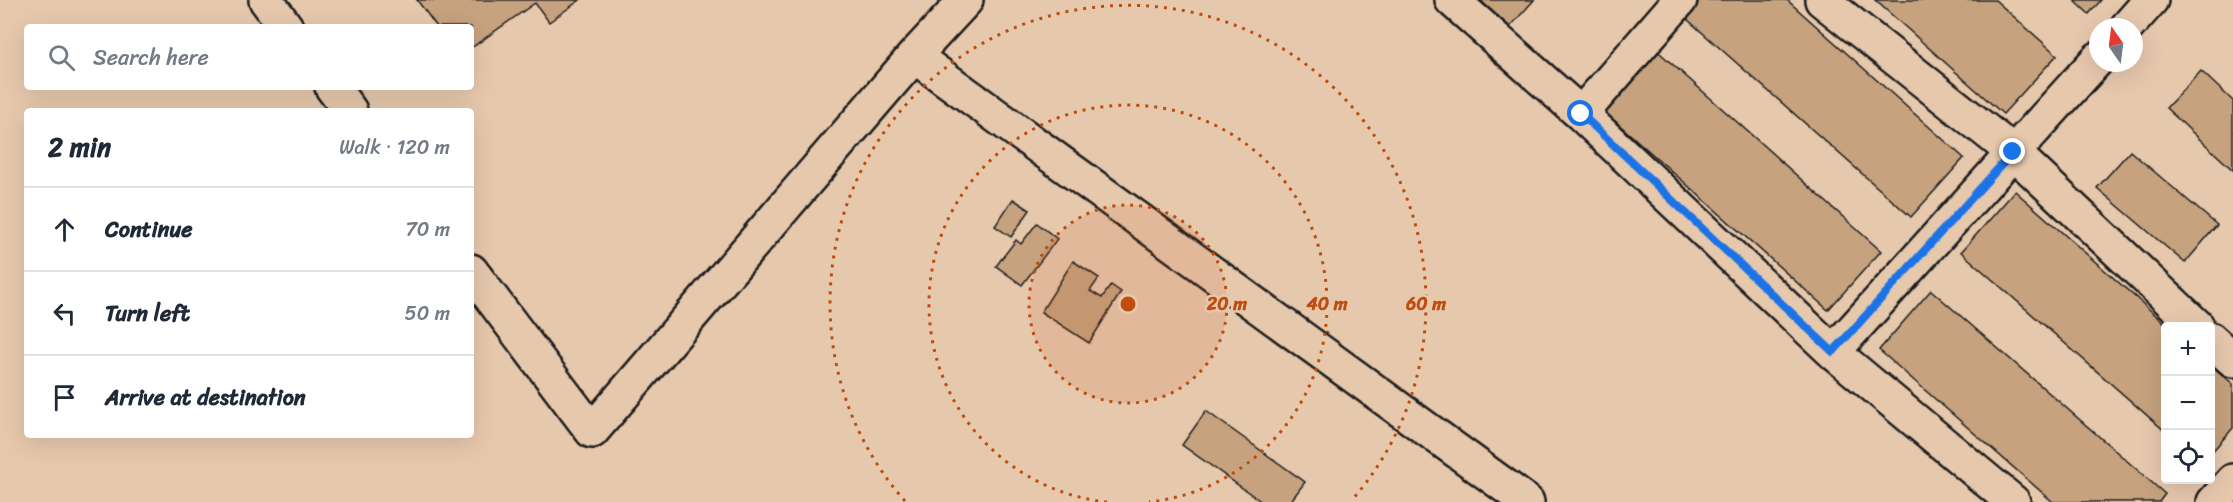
<!DOCTYPE html>
<html lang="en">
<head>
<meta charset="utf-8">
<style>
  body { margin:0; font-family:Sriracha,sans-serif; background:#f6f6f7; color:#1f2937 }
  .controls { position:absolute; right:18px; bottom:18px; display:grid; overflow:hidden; border-radius:6px; box-shadow:0 6px 24px #0002 }
  .controls button { width:54px; height:54px; display:grid; place-items:center; padding:0; border:0; border-bottom:2px solid #e0e1e3; background:#fff; color:#1f2937; font:30px sans-serif }
  .compass { position:absolute; left:2089px; top:18px; width:54px; height:54px; border-radius:50%; background:#fff; box-shadow:0 6px 24px #0002; rotate:346deg }
  .stop { position:absolute; width:18px; height:18px; margin:-14px; border:4px solid #1a73e8; border-radius:50%; background:#fff }
  .stop.end { background:#1a73e8; border-color:#fff; box-shadow:0 2px 6px #0008 }
  .list { margin:0; padding:0; list-style:none }
  h2 { display:flex; justify-content:space-between; align-items:center; height:78px; margin:0; padding:0 24px; font-size:26px }
  h2 small { font-size:20px; font-weight:400; color:#747a83 }
  .list li { display:grid; grid-template-columns:39px 1fr auto; gap:18px; align-items:center; box-sizing:border-box; height:84px; padding:0 24px; border-top:2px solid #e0e1e3 }
  .list b { display:block; font-size:22px; white-space:nowrap }
  .list em { font-size:20px; font-style:normal; color:#747a83 }
  .icon { flex:none; width:33px; height:33px; fill:none; stroke:currentColor; stroke-width:2; stroke-linecap:round; stroke-linejoin:round }
  .map { position:relative; flex:none; width:2233px; height:502px; overflow:hidden }
  .search { position:absolute; background:#fff; box-shadow:0 6px 24px #0002; left:24px; top:24px; width:450px; height:66px; display:flex; align-items:center; gap:15px; box-sizing:border-box; padding:0 21px; border-radius:6px; color:#747a83; font-size:22px }
  .panel { position:absolute; background:#fff; box-shadow:0 6px 24px #0002; left:24px; top:108px; width:450px; height:330px; border-radius:6px }
  .map>svg:first-child { display:block }
  .building { fill:#c6a27e; stroke:#1c1c1c; stroke-width:1.5 }
  .lines { fill:none; stroke-linecap:round; stroke-linejoin:round }
  .minor-casing { stroke:#1c1c1c; stroke-width:38 }
  .minor { stroke:#e6c8ad; stroke-width:33 }
  .route { stroke:#1a73e8; stroke-width:8 }
  .ring { fill:none; stroke:#bf4d0f; stroke-width:3; stroke-dasharray:3 6 }
  .centre { fill:#bf4d0f; stroke:#e6c8ad; stroke-width:3 }
  .ring-label { font-size:18px; text-anchor:middle; font-weight:bold; fill:#bf4d0f; stroke:#e6c8ad; stroke-width:5; stroke-linejoin:round; paint-order:stroke }
</style>
</head>
<body>
<div class="map">
<svg width="2233" height="502" viewBox="0 0 2233 502">
  <rect width="100%" height="100%" fill="#e6c8ad"/>
  <filter id="ink" filterUnits="userSpaceOnUse"><feTurbulence type="fractalNoise" baseFrequency=".0167" numOctaves="2"/><feDisplacementMap in="SourceGraphic" scale="12" xChannelSelector="R" yChannelSelector="G"/><feConvolveMatrix kernelMatrix="1 2 1 2 8 2 1 2 1" color-interpolation-filters="sRGB"/></filter>
  <g filter="url(#ink)">
    <!-- building -->
    <path class="building" d="M417 0H580L549 22 535 3 471 48V27H437Z
      M1480 0H1534L1510 27Z
      M1690 0H1787L1964 158 1911 217 1679 12Z
      M1875 0H1995L2057 55 2003 114Z
      M2074 0H2101L2089 14Z
      M1651 45 1881 251 1828 310 1597 105Z
      M2201 71 2233 101V170L2166 108Z
      M2130 151 2217 225 2185 263 2097 188Z
      M2015 191 2168 326H2166V432L1961 252Z
      M1013 199 1030 210 1011 237 995 226Z
      M1037 223 1057 239 1022 285 996 266 1016 240 1021 244Z
      M1073 261 1099 278 1090 291 1102 298 1111 285 1121 292 1089 343 1041 312Z
      M1931 290 2165 494 2159 502H2053L1879 350Z
      M2210 364 2233 384V428L2210 454Z
      M1206 411 1305 482 1290 502H1262L1182 445Z"/>
    <g class="lines">
      <!-- minor casing -->
      <g class="minor-casing">
        <path id="minor" d="M266 0 286 27
          M966 0 914 56 1527 502
          M1452 0 1581 114 1833 352 2013 502
          M1822 0 2013 152 2197 326
          M2127 27 2151 0
          M332 87 350 111
          M1581 114 1680 0
          M471 271 592 431 914 56
          M2210 339 2233 360
          M1833 352 2098 59
          M2214 502 2233 481"/>
      </g>
      <!-- minor -->
      <use href="#minor" class="minor"/>
    </g>
  </g>
  <g class="lines" filter="url(#ink)">
    <!-- route -->
    <path class="route" d="M1581 114 1833 352 2013 152"/>
  </g>
  <!-- distance rings -->
  <circle cx="1128" cy="304" r="99" fill="#bf4d0f" fill-opacity=".12"/>
  <g class="ring">
    <circle cx="1128" cy="304" r="99"/>
    <path d="M1107 502A199 199 0 1 1 1149 502"/>
    <path d="M905 501A298 298 0 1 1 1351 501"/>
  </g>
  <circle cx="1128" cy="304" r="9" class="centre"/>
  <g class="ring-label">
    <text x="1227" y="310">20 m</text>
    <text x="1327" y="310">40 m</text>
    <text x="1426" y="310">60 m</text>
  </g>
</svg>
<div class="controls">
<button>+</button>
<button>−</button>
<button><svg class="icon" aria-label="locate" viewBox="0 0 24 24"><circle cx="12" cy="12" r="6"/><path d="M12 2v4M12 18v4M2 12h4M18 12h4"/></svg></button>
</div>
<svg class="compass" viewBox="-18 -18 36 36"><path d="M0-13l5 13h-10z" fill="#e53935"/><path d="M0 13l5-13h-10z" fill="#747a83"/></svg>
<div class="stop" style="left:1581px;top:114px"></div>
<div class="stop end" style="left:2013px;top:152px"></div>
<div class="search"><svg class="icon" aria-label="search" viewBox="0 0 24 24"><circle cx="10" cy="10" r="6"/><path d="M15 15l6 6"/></svg>Search here</div>
<section class="panel">
<h2>2 min<small>Walk · 120 m</small></h2>
<ul class="list">
<li><svg class="icon" aria-label="ahead" viewBox="0 0 24 24"><path d="M12 20V5M6 11l6-6 6 6"/></svg><div><b>Continue</b></div><em>70 m</em></li>
<li><svg class="icon" aria-label="left" viewBox="0 0 24 24"><path d="M17 20v-9H6M10 6l-5 5 5 5"/></svg><div><b>Turn left</b></div><em>50 m</em></li>
<li><svg class="icon" aria-label="arrive" viewBox="0 0 24 24"><path d="M6 21V4h12l-3 4 3 4H6"/></svg><div><b>Arrive at destination</b></div></li>
</ul>
</section>
</div>
</body>
</html>
